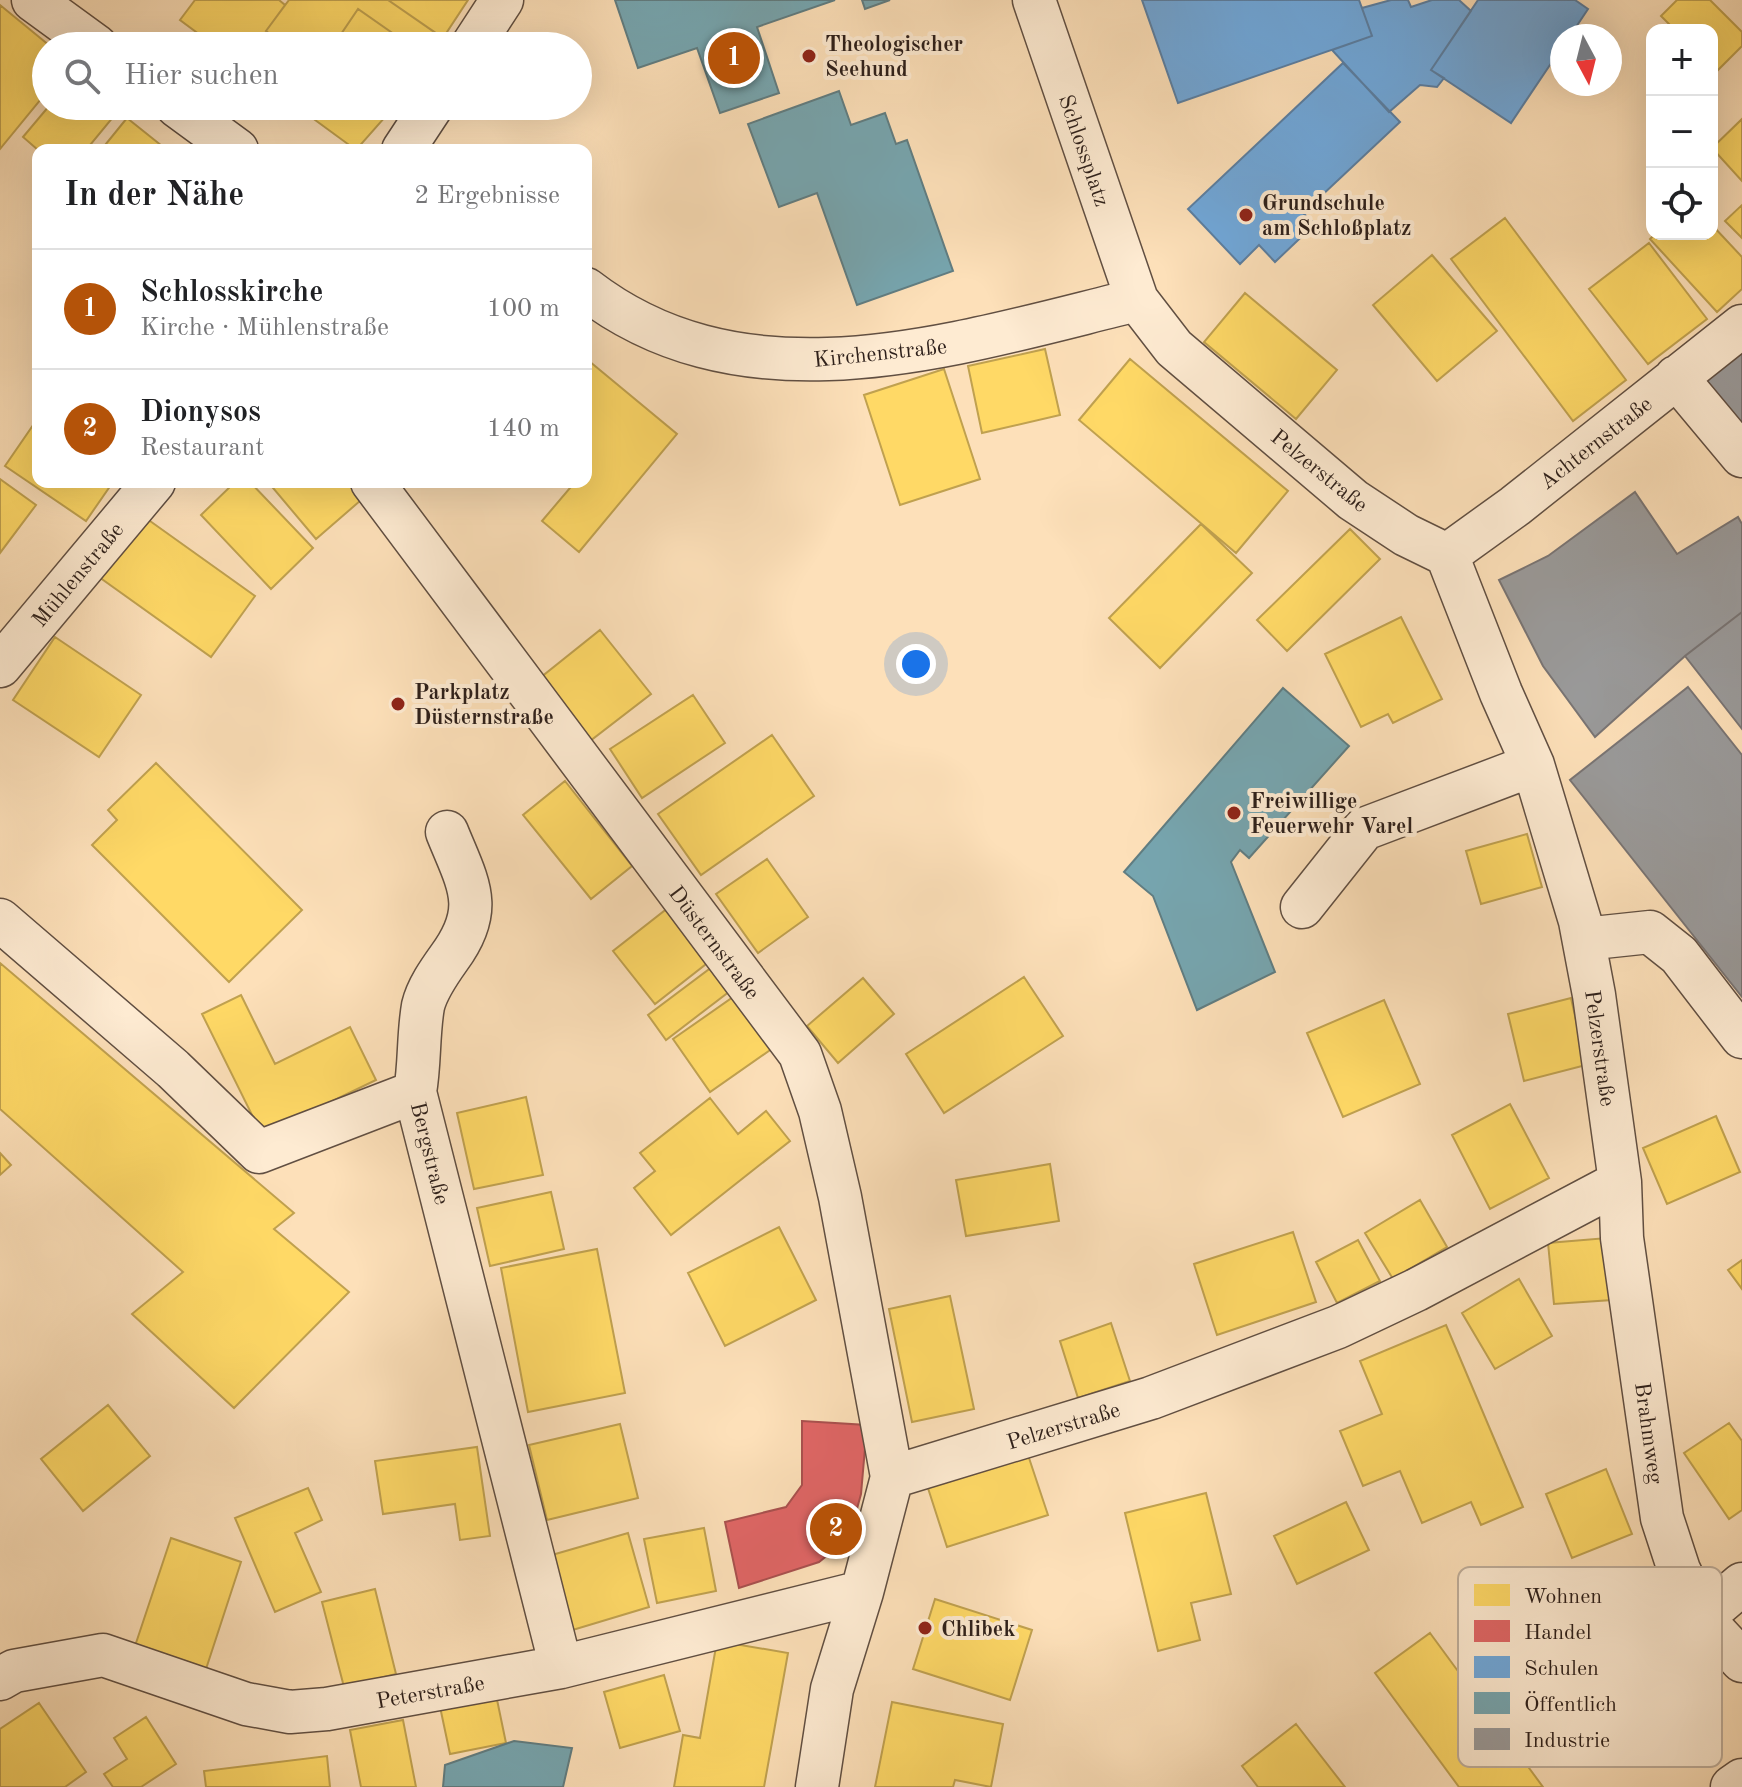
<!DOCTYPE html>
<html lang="de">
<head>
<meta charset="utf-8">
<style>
  body { margin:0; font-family:"Old Standard TT",serif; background:#f2f2f2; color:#202124 }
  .controls { position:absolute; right:24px; top:24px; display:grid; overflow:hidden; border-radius:16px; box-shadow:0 8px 32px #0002 }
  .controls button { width:72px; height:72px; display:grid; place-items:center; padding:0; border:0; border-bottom:2px solid #e0e0e0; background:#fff; color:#202124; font:40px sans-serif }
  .compass { position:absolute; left:1550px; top:24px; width:72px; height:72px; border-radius:50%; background:#fff; box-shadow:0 8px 32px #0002; rotate:173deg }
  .you { position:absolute; left:916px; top:664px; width:28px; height:28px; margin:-20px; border:6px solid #fff; border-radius:50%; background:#1a73e8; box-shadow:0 0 0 12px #1a73e833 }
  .badge { display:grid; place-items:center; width:52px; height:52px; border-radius:50%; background:#b45309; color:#fff; font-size:26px; font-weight:700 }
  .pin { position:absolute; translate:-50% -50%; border:4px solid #fff; box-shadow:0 2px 8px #0006 }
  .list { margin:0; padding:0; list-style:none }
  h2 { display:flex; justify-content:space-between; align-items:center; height:104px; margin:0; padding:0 32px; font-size:34px }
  h2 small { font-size:26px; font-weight:400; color:#757577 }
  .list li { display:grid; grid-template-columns:52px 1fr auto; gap:24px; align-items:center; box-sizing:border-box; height:120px; padding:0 32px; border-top:2px solid #e0e0e0 }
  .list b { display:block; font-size:30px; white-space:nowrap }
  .list p { margin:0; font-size:26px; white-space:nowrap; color:#757577 }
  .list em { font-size:26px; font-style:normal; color:#757577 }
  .icon { flex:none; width:44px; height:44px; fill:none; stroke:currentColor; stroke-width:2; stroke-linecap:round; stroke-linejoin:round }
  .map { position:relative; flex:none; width:1742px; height:1787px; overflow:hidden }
  .search { position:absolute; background:#fff; box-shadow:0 8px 32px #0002; left:32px; top:32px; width:560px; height:88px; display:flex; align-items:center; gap:20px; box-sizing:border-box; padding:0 28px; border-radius:44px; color:#757577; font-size:30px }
  .panel { position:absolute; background:#fff; box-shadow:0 8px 32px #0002; left:32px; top:144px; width:560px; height:344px; border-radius:16px }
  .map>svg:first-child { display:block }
  .homes { fill:#ffd966; stroke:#c0a14f; stroke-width:2 }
  .shops { fill:#e06666; stroke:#aa514f; stroke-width:2 }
  .schools { fill:#6fa8dc; stroke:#5b7fa2; stroke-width:2 }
  .public { fill:#76a5af; stroke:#607d82; stroke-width:2 }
  .industry { fill:#999; stroke:#797473; stroke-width:2 }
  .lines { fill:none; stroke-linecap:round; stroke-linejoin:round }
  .minor-casing { stroke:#614f42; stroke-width:45 }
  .minor { stroke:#feebd2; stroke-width:42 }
  .poi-dot { fill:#8f2418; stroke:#feebd2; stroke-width:3 }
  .labels { text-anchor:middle; stroke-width:8; stroke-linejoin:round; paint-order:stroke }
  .poi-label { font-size:22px; font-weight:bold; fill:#2d1f1a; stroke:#feebd2; text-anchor:start }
  .street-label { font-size:22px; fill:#2d1f1a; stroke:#feebd2 }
  .key { fill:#feebd2; stroke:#bfae9b; stroke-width:2 }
  .key-label { font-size:22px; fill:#2d1f1a }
</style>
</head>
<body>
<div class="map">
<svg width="1742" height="1787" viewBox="0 0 1742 1787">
  <rect width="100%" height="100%" fill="#fde0b9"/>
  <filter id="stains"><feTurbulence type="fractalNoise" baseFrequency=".0025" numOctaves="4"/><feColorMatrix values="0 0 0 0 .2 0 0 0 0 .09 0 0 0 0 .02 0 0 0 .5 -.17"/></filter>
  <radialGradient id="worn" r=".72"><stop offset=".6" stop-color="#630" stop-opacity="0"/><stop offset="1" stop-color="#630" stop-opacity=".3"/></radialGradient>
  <!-- homes -->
  <path class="homes" d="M195 0H279L285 5 266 31 286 46H215L180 20Z
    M289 0H388L443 38 435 46H411L358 9 333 46H286L266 31Z
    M388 0H468L443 38Z
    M1677 0H1710L1742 32V46L1716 72 1712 68V30H1675L1661 16Z
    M0 5 50 46H46V93L0 149Z
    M358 9 411 46H333Z
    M49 106H114L119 110 86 150H38L23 137Z
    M296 106H372L386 116 356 150Z
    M127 118 167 150H101Z
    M1742 119V181L1712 148Z
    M1742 205V238L1725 221Z
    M1505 218 1626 380 1573 421 1451 259Z
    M1712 225 1742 257V289L1717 312 1650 239 1655 234H1712Z
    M1649 243 1707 319 1648 364 1589 289Z
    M1432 255 1497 331 1437 381 1373 305Z
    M1245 293 1337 370 1296 419 1204 342Z
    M1045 349 1060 415 982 433 968 366Z
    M1130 359 1288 491 1236 553 1079 420Z
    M589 361 677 434 579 552 542 521 575 482H586V364Z
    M944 369 980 479 900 505 864 395Z
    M38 418V482H113L86 521 5 466Z
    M0 479 36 505 0 553Z
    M235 482H250L313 548 271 589 201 515Z
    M268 482H358L368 494 316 539Z
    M143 516 255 596 211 657 99 577Z
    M1201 524 1252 573 1160 668 1109 618Z
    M1350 529 1380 559 1287 651 1257 620Z
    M1401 617 1442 699 1393 723 1388 714 1361 727 1325 654Z
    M600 630 651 694 590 741 540 678Z
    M55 637 141 695 99 757 13 700Z
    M693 695 725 743 642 798 610 749Z
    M772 735 814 796 701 875 658 814Z
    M156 763 302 910 229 982 92 845 117 820 108 810Z
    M565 781 632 866 591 899 523 815Z
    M1527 834 1542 887 1481 904 1466 851Z
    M767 859 808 917 758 953 716 894Z
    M673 904 715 957 655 1004 613 951Z
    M0 963 294 1213 274 1229 349 1292 234 1408 132 1314 183 1272 0 1109Z
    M712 967 730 991 666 1040 648 1015Z
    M1024 977 1063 1036 944 1113 906 1054Z
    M863 978 894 1014 838 1063 807 1026Z
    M241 995 275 1064 350 1027 376 1080 262 1135 202 1014Z
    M736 995 773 1048 710 1092 673 1039Z
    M1571 998 1586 1065 1524 1081 1508 1014Z
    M1384 1000 1420 1084 1343 1117 1307 1033Z
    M526 1097 543 1175 474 1189 457 1113Z
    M710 1098 738 1134 766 1111 790 1141 671 1235 634 1188 655 1171 640 1153Z
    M1510 1104 1549 1178 1490 1209 1452 1135Z
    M1716 1116 1740 1172 1667 1204 1643 1148Z
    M0 1153 11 1165 0 1175Z
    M1050 1164 1059 1221 966 1236 956 1180Z
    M551 1192 564 1249 490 1266 477 1208Z
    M1420 1200 1447 1247 1393 1279 1365 1233Z
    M779 1227 816 1300 725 1346 688 1273Z
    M1293 1232 1316 1302 1217 1335 1194 1264Z
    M1607 1238 1612 1300 1554 1304 1548 1243Z
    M1358 1240 1380 1281 1337 1303 1316 1262Z
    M597 1249 625 1393 528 1412 501 1268Z
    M1742 1260V1289L1728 1270Z
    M1519 1279 1552 1336 1495 1369 1462 1313Z
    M950 1296 974 1409 912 1422 889 1309Z
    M1111 1323 1130 1381 1078 1398 1060 1341Z
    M1446 1325 1523 1507 1481 1525 1471 1502 1422 1523 1400 1471 1363 1486 1340 1431 1382 1414 1360 1361Z
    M108 1405 150 1456 83 1511 41 1459Z
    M1729 1423 1742 1441V1510L1729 1519 1684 1453Z
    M620 1424 638 1498 547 1520 529 1445Z
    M477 1447 490 1536 460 1540 455 1504 383 1514 375 1461Z
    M1026 1449 1048 1515 947 1547 926 1482Z
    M1606 1469 1632 1534 1572 1558 1546 1494Z
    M308 1488 322 1520 295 1533 321 1592 275 1612 235 1518Z
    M1206 1493 1231 1594 1191 1603 1200 1640 1158 1651 1125 1513Z
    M1346 1502 1369 1550 1297 1584 1274 1536Z
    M704 1528 716 1591 657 1603 644 1539Z
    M628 1533 649 1607 566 1632 545 1557Z
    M171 1538 241 1562 206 1669 135 1646Z
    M375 1589 396 1674 344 1687 322 1602Z
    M935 1599 1032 1630 1010 1700 913 1669Z
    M1430 1633 1543 1787H1459L1375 1673Z
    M717 1641 788 1653 764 1787H674L683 1735 700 1738Z
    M664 1675 680 1731 620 1748 604 1692Z
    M495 1690 506 1743 450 1754 439 1702Z
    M892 1702 1003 1724 991 1787 955 1780 953 1787H875Z
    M39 1703 86 1772 65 1787H0V1729Z
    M146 1717 176 1764 141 1787H113L104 1774 127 1759 114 1738Z
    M403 1720 416 1787H361L350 1730Z
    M1296 1724 1345 1787H1258L1242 1766Z
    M327 1756 330 1787H206L204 1771Z"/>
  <!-- shops -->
  <path class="shops" d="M802 1421 867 1425 861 1494 849 1538 819 1562 739 1588 725 1522 786 1507 802 1485Z"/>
  <!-- schools -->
  <path class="schools" d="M1142 0H1359L1372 36 1178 103Z
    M1391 0H1408L1411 7 1432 0H1459L1471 11 1431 70 1444 78 1437 87 1420 85 1389 112 1332 50 1372 36 1362 8Z
    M1478 0H1575L1588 9 1570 36H1562V47L1511 123 1431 70Z
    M1343 63 1400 122 1303 213 1315 224 1275 262 1259 245 1240 264 1188 209Z"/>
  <!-- public -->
  <path class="public" d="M615 0H835L757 27 779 93 720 113 697 48 638 68Z
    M862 0H890L865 9Z
    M839 91 851 125 885 113 896 144 907 140 953 271 857 305 817 193 779 207 748 124Z
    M1283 688 1349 746 1249 858 1240 850 1231 862 1275 972 1197 1010 1153 896 1124 872Z
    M514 1741 572 1748 563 1787H443L445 1765Z"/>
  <!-- industry -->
  <path class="industry" d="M1742 341V444L1692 380Z
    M1635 492 1677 554 1738 517 1742 524V612L1685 656 1595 737 1543 666 1499 580 1548 556Z
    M1742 612V729L1685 656Z
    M1688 687 1742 755V997L1570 780Z"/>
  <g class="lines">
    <!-- minor casing -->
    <g class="minor-casing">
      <path id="minor" d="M33 0 96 46
        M1034 0 1137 300 1174 348 1353 500 1406 535 1447 555 1501 693 1533 765 1580 921 1594 995 1620 1182 1622 1238 1662 1518 1679 1570 1702 1618 1742 1661
        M472 46 502 0
        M177 106 237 150
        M403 150 432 106
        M586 289C748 414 959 343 1137 300
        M1676 377 1742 456
        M372 482 800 1054 820 1111 840 1197 892 1477 862 1592 832 1689 817 1787
        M1447 555 1515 506 1742 326
        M0 666 154 482
        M1302 907 1364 829 1533 765
        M0 920 173 1069 259 1152 415 1092 561 1667
        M1584 939 1650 932 1679 955 1742 1037
        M415 1092C420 1064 418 1034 423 1006 427 989 439 972 449 958 486 908 468 884 447 832
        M892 1477 1151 1398 1338 1327 1416 1290 1620 1182
        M1702 1618 1742 1584
        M0 1679 14 1671 103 1655 246 1704 290 1712 327 1709 561 1667 862 1592
        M1732 1787 1742 1780"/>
    </g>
    <!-- minor -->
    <use href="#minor" class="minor"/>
  </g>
  <!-- markers -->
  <g class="poi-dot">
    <circle cx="809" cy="56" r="8"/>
    <circle cx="1246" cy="215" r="8"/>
    <circle cx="398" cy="704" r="8"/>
    <circle cx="1234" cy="813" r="8"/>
    <circle cx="925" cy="1628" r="8"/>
  </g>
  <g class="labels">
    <!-- poi labels -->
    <g class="poi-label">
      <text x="825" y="51">Theologischer<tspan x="825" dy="25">Seehund</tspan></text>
      <text x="1262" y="210">Grundschule<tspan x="1262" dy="25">am Schloßplatz</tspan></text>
      <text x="414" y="699">Parkplatz<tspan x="414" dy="25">Düsternstraße</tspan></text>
      <text x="1250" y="808">Freiwillige<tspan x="1250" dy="25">Feuerwehr Varel</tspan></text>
      <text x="941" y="1636">Chlibek</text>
    </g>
    <!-- street labels -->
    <g class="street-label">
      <text transform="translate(1085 150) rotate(71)" y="8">Schlossplatz</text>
      <text transform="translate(880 352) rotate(-6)" y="8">Kirchenstraße</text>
      <text transform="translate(1595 442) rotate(-38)" y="8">Achternstraße</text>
      <text transform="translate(1320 470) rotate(39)" y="8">Pelzerstraße</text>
      <text transform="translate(77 574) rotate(-50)" y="8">Mühlenstraße</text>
      <text transform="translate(715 942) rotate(53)" y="8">Düsternstraße</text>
      <text transform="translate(1601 1048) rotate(82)" y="8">Pelzerstraße</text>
      <text transform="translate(431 1153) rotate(76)" y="8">Bergstraße</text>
      <text transform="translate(1063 1425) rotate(-17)" y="8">Pelzerstraße</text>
      <text transform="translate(1650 1433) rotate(82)" y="8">Brahmweg</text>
      <text transform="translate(430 1691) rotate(-10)" y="8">Peterstraße</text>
    </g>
  </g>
  <!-- legend -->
  <rect x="1458" y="1567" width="264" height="200" rx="12" class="key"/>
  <rect x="1474" y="1584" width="36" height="22" fill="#ffd966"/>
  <rect x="1474" y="1620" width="36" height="22" fill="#e06666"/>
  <rect x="1474" y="1656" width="36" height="22" fill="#6fa8dc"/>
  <rect x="1474" y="1692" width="36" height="22" fill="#76a5af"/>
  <rect x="1474" y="1728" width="36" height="22" fill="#999"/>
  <g class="key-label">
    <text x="1524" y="1603">Wohnen</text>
    <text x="1524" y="1639">Handel</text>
    <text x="1524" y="1675">Schulen</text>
    <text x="1524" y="1711">Öffentlich</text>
    <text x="1524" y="1747">Industrie</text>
  </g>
  <rect width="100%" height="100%" filter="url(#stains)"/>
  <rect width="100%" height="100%" fill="url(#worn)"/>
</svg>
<div class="controls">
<button>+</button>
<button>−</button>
<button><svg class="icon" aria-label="locate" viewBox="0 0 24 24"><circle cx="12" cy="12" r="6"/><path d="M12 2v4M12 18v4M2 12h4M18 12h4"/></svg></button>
</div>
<svg class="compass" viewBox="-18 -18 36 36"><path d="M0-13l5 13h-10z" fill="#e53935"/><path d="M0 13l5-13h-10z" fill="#757577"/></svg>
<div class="you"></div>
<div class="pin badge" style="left:734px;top:58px">1</div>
<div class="pin badge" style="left:836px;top:1529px">2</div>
<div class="search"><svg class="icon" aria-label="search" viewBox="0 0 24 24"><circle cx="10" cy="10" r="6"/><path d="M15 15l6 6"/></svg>Hier suchen</div>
<section class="panel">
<h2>In der Nähe<small>2 Ergebnisse</small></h2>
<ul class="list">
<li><span class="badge">1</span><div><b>Schlosskirche</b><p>Kirche · Mühlenstraße</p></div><em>100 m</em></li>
<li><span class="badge">2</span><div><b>Dionysos</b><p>Restaurant</p></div><em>140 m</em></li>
</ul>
</section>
</div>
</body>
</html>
